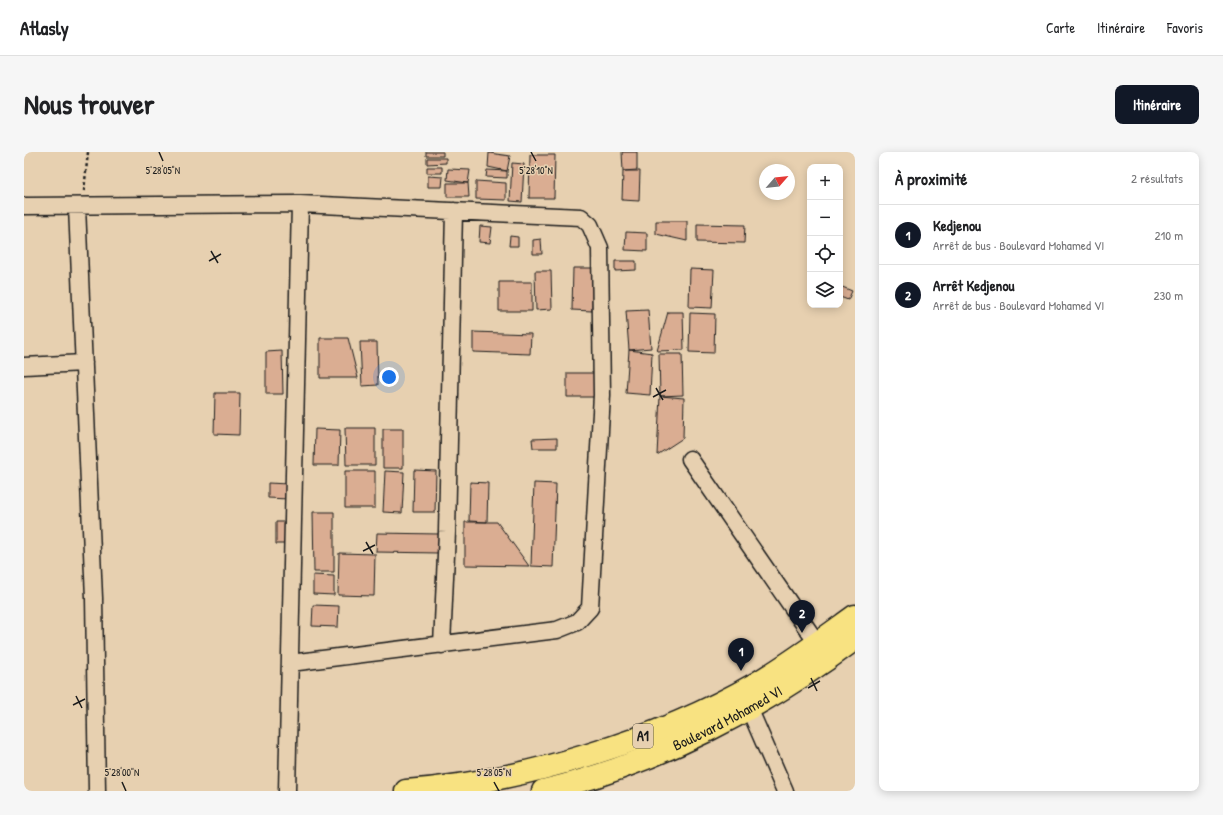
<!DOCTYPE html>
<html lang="fr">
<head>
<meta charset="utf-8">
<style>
  body { margin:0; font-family:"Patrick Hand",sans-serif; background:#f6f6f6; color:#202124 }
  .controls { position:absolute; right:12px; top:12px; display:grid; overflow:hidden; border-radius:8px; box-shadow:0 2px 10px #0003 }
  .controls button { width:36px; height:36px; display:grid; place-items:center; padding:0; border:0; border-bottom:1px solid #e0e0e0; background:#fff; color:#202124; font:20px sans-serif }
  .compass { position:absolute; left:735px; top:12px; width:36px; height:36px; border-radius:50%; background:#fff; box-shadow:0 2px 10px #0003; rotate:62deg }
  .you { position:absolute; left:365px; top:225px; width:14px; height:14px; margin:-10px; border:3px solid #fff; border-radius:50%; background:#1a73e8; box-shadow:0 0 0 6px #1a73e833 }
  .badge { display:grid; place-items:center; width:26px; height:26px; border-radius:50%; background:#111827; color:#fff; font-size:13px; font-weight:700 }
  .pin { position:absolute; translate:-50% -33px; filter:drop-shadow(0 1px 2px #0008) }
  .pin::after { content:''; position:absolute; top:21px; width:14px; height:12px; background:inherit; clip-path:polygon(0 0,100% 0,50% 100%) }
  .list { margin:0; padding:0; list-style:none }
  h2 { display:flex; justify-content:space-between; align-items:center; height:52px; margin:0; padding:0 16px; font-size:17px }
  h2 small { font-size:13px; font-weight:400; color:#757577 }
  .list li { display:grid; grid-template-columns:26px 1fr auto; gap:12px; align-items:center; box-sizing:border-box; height:60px; padding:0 16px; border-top:1px solid #e0e0e0 }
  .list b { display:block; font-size:15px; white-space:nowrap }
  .list p { margin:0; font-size:13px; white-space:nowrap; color:#757577 }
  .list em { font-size:13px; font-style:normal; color:#757577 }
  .icon { flex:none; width:22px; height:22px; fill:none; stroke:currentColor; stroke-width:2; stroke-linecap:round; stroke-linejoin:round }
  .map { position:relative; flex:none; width:831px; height:639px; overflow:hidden; border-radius:8px }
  header { display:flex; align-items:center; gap:24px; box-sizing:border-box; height:56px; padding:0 20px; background:#fff; border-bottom:1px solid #e0e0e0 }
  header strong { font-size:19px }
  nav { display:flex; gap:22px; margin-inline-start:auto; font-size:14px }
  .intro { display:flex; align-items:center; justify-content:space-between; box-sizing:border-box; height:96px; padding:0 24px }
  h1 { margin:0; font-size:28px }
  .button { padding:10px 18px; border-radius:8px; background:#111827; color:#fff; font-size:14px; font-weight:700 }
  main { display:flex; gap:24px; padding:0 24px }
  aside { flex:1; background:#fff; border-radius:8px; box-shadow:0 2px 10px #0003 }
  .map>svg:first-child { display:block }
  .building { fill:#daad92; stroke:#1c1c1c }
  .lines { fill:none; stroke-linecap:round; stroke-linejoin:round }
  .street-casing { stroke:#1c1c1c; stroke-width:19 }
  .primary-casing { stroke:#1c1c1c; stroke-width:25 }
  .path { stroke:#1c1c1c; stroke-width:2.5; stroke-dasharray:3 3; stroke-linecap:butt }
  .street { stroke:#e7d0b0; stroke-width:16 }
  .primary { stroke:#f8e281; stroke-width:22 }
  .ticks { fill:none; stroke:#1c1c1c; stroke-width:1.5 }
  .labels { text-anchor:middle; stroke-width:3; stroke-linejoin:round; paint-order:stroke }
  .shield { fill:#e7d0b0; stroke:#595248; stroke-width:1 }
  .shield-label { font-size:14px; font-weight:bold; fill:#1c1c1c }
  .street-label { font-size:15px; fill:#1c1c1c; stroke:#e7d0b0 }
  .ticks-label { font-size:10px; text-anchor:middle; fill:#1c1c1c; stroke:#e7d0b0; stroke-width:3; stroke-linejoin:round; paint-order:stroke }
</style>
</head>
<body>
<header>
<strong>Atlasly</strong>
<nav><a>Carte</a><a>Itinéraire</a><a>Favoris</a></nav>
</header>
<div class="intro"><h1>Nous trouver</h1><a class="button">Itinéraire</a></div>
<main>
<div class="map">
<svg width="831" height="639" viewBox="0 0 831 639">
  <rect width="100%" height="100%" fill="#e7d0b0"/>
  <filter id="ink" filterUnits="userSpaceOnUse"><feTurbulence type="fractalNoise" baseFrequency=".025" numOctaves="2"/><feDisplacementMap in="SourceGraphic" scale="8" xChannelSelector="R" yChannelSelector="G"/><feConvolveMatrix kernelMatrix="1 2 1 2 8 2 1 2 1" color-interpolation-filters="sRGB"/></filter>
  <g filter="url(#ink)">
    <!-- building -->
    <path class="building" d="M402 0H419V4H402Z
      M598 0H613V18L599 19Z
      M465 1 486 4 483 19 464 15Z
      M506 3H531L530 46H505Z
      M403 6H422V11L403 12Z
      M488 11 500 12 498 50 486 49Z
      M403 15H418V21H403Z
      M424 17 446 18 444 31 423 28Z
      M463 18 483 19V26L462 25Z
      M599 19H616L615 49 598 48Z
      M404 24 419 25 418 35H404Z
      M452 29 482 31V48L452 47Z
      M423 31H444L445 45H423Z
      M632 69H663V89L632 82Z
      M673 72 721 73 720 91 673 90Z
      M456 74 468 75 466 91 455 90Z
      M602 80 623 81V99L601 98Z
      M486 84 494 85V94H485Z
      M517 87 518 102H509V88Z
      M591 109H612V118L591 119Z
      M549 116H569L568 159 548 158Z
      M666 117 690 118 688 156 665 155Z
      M511 119H527L528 157 512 158Z
      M475 130H508V159H475Z
      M816 134 828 139 824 148 816 145Z
      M624 158 627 196 605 198 602 159Z
      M644 160H659L660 198 633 199Z
      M666 161 691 162 690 201 665 200Z
      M449 180 507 182 506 202 449 200Z
      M296 186H324L334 226H296Z
      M336 190H353L354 233 338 234Z
      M605 198 628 201 626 243 602 241Z
      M258 199 259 242H242V200Z
      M635 202H658L659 243 636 244Z
      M543 221H571V245H543Z
      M191 241H216L215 283 190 282Z
      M636 244 660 246 659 286 633 303Z
      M321 276H351V313H322Z
      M291 277 316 278 315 313H290Z
      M359 277H379V316H359Z
      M533 286V296H509L508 287Z
      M390 318 412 319 411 360H389Z
      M321 319H351V356H321Z
      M361 319 380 320 378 361 359 360Z
      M446 330 464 331 463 370 445 369Z
      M244 331 264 332V347L244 346Z
      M510 331 532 332 529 415 507 414Z
      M289 360H310V420H290Z
      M252 370H263V392H252Z
      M441 370H473L505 414 441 413Z
      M353 381 415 382V401L352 400Z
      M315 401 351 402 350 444 314 443Z
      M289 423 310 424V443L289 442Z
      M289 453 315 454 314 475 288 474Z"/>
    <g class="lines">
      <!-- street casing -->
      <g class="street-casing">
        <path id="street" d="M0 54 276 52 557 65 566 73 576 96 578 243 566 456 553 470 533 478 266 511
          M53 55 70 446 73 639
          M0 214 60 211
          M666 307 793 491
          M418 493 423 380 430 59
          M725 556 761 639
          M263 639 276 52"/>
      </g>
      <!-- primary casing -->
      <g class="primary-casing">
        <g id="primary">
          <path d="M382 639C495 631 635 588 733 531 767 511 799 487 831 464"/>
          <path id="s1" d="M519 639C632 612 739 556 831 487"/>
        </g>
      </g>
      <!-- path -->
      <path class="path" d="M60 39 64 0"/>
      <!-- street -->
      <use href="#street" class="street"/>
      <!-- primary -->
      <use href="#primary" class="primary"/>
    </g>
  </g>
  <!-- ticks -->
  <path class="ticks" d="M135 0 139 9M507 0 512 9M187 99 194 111M185 109 197 102M632 236 639 248M629 245 642 238M342 390 349 402M339 399 351 393M787 526 793 539M784 536 796 529M52 544 58 556M49 553 61 547M98 630 102 639M470 630 475 639"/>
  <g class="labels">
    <!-- shield labels -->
    <rect class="shield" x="609" y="572" width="20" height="24" rx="3"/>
    <g class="shield-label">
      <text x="619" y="589">A1</text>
    </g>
    <!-- street labels -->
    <g class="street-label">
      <text dy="5" stroke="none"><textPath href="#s1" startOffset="199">Boulevard Mohamed VI</textPath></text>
    </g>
  </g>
  <g class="ticks-label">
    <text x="139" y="22">5°28'05"N</text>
    <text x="512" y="22">5°28'10"N</text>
    <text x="98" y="624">5°28'00"N</text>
    <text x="470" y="624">5°28'05"N</text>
  </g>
</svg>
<div class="controls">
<button>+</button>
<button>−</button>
<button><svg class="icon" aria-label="locate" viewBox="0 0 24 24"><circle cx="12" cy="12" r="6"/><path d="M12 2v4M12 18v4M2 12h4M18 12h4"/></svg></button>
<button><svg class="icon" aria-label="layers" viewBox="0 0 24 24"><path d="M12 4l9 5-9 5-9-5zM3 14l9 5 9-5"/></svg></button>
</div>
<svg class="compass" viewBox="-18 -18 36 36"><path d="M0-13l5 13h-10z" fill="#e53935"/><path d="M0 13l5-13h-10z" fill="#757577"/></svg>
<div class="you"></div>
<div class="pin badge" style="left:717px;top:519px">1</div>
<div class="pin badge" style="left:778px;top:481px">2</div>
</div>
<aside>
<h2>À proximité<small>2 résultats</small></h2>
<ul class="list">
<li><span class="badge">1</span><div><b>Kedjenou</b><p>Arrêt de bus · Boulevard Mohamed VI</p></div><em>210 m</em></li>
<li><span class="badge">2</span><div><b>Arrêt Kedjenou</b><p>Arrêt de bus · Boulevard Mohamed VI</p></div><em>230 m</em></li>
</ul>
</aside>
</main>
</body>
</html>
